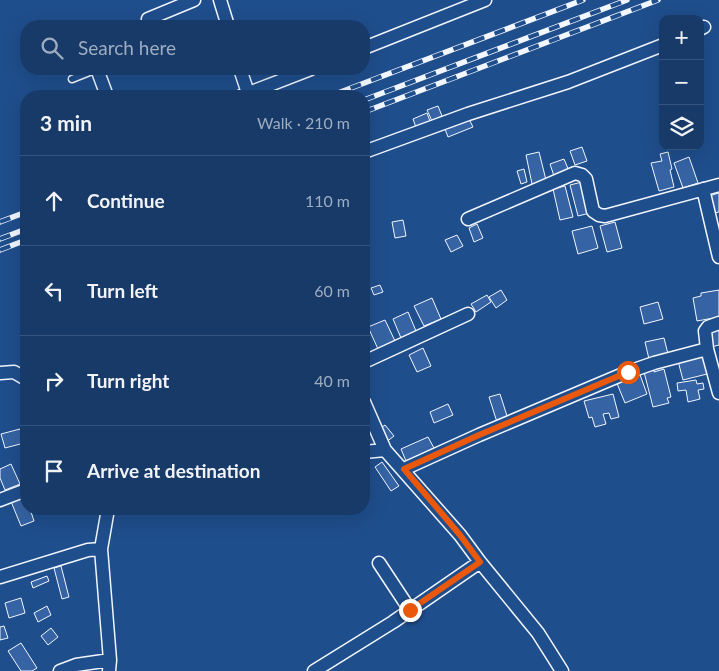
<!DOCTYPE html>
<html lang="en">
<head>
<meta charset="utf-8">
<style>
  body { margin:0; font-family:Lato,sans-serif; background:#20416f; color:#f1f3f6 }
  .controls { position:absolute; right:15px; top:15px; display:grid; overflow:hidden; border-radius:10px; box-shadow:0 5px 20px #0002 }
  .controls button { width:45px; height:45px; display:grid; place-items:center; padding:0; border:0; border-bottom:1px solid #36547d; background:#173a69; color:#f1f3f6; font:25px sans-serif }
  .stop { position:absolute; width:15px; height:15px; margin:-11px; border:4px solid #ea580c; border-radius:50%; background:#fff }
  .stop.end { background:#ea580c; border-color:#fff; box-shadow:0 1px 5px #0008 }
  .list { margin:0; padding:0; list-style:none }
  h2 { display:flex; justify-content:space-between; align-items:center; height:65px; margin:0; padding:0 20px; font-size:21px }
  h2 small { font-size:16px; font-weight:400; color:#9eadc0 }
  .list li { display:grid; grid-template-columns:32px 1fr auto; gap:15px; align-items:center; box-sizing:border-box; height:90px; padding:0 20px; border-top:1px solid #36547d }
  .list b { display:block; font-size:19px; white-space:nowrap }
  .list em { font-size:16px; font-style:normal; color:#9eadc0 }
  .icon { flex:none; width:28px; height:28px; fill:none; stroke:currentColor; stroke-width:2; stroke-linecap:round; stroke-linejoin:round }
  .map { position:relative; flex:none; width:719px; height:671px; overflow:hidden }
  .search { position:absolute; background:#173a69; box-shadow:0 5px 20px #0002; left:20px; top:20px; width:350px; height:55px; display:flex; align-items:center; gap:12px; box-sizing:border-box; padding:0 18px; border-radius:20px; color:#9eadc0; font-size:19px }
  .panel { position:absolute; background:#173a69; box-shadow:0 5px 20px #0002; left:20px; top:90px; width:350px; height:425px; border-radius:20px }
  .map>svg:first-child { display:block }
  .building { fill:#3563a3; stroke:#f2f6ff }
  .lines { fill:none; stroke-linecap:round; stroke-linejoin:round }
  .lane-casing { stroke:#f2f6ff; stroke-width:9 }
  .street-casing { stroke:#f2f6ff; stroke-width:15 }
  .lane { stroke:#1f4e8c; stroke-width:6 }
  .street { stroke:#1f4e8c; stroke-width:12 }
  .rail-casing { stroke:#f2f6ff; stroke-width:5.5 }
  .rail { stroke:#1f4e8c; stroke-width:4; stroke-dasharray:11; stroke-linecap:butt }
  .route { stroke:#ea580c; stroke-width:6 }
</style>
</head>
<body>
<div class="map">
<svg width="719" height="671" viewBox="0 0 719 671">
  <rect width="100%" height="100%" fill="#1f4e8c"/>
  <!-- building -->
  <path class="building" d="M438 106 442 116 432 121 427 110Z
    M427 113 431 124 417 130 413 119Z
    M469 119 473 127 448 137 445 129Z
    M582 147 587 161 575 165 570 151Z
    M539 152 546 180 532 184 526 155Z
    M668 152 672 169 670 170 674 187 659 191 651 163 662 161 660 154Z
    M689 157 698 183 683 188 674 163Z
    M564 159 569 171 554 176 550 164Z
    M524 169 527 182 521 184 517 171Z
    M582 182 590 213 578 216 570 185Z
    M565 186 573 217 560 220 553 189Z
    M719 193V212L714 213 709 196Z
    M403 220 406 236 395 238 392 222Z
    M615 222 622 248 607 252 600 226Z
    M477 224 483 238 474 242 469 228Z
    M592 226 598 248 578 254 572 231Z
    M457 235 463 246 451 252 445 240Z
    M380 285 383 292 374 295 371 288Z
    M501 290 507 300 496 308 489 297Z
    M719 290V317L697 321 693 298 701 296V293Z
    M487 295 491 302 476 312 471 304Z
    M432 298 441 319 424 326 414 306Z
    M658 302 663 319 644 324 640 307Z
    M408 312 416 331 401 338 393 319Z
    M385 320 395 341 378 349 368 327Z
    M719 329V345L711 347 707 333Z
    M664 338 668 354 649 359 645 342Z
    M423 348 431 366 417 372 409 355Z
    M707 349V374L683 380 678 361Z
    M654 369V372L664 369 671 397 667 398 669 403 653 407 644 372Z
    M639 372 647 394 625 403 616 381Z
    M696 380 697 384 703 383 704 389 698 390 700 399 688 402 686 390 678 391 677 383Z
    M500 394 508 419 497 422 489 397Z
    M613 394 619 417 611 419 609 413 603 414 606 424 595 427 592 417 589 418 584 401Z
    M448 404 453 415 434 423 430 412Z
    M385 425 394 436 385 443 378 430Z
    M20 429 24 443 5 448 1 434Z
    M428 437 434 448 406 461 401 449Z
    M382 462 399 486 391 491 375 467Z
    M11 464 20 484 5 490 0 478V469Z
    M24 494 26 500V509H30L34 521 21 526 10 499Z
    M61 566 69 597 62 599 54 568Z
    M47 576 49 581 33 588 31 582Z
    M21 598 25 613 9 618 5 603Z
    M47 606 51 615 38 622 34 613Z
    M4 626 8 638 0 640V627Z
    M51 628 58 637 48 645 41 636Z
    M21 643 37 668 32 671H21L8 651Z"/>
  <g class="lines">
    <!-- lane casing -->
    <g class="lane-casing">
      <path id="lane" d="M72 79 97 69"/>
    </g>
    <!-- street casing -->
    <g class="street-casing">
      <path id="street" d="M220 0 228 26
        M148 19 194 0
        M700 29 704 27
        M364 48 485 0
        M97 69 107 96
        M240 69 249 96
        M241 96 311 69
        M364 152 468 114 568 82 663 45
        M703 189 719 257
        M468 219 575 173 582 175 586 179 593 211 599 215 605 216 719 185
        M707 349 705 331 708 327 719 323
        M364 362 468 314
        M0 373 14 372 26 379
        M364 402 385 450 460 535 480 562 538 633 562 671
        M364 452 385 450
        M404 469 479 435 628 372 654 363 707 349 719 393
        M0 500 26 490
        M108 509 101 549 110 660 109 671
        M379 563 410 610
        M0 577 88 550 101 549
        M60 671 76 665 110 660
        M314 671 393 622 480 562"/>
    </g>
    <!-- lane -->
    <use href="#lane" class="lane"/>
    <!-- street -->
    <use href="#street" class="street"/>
    <!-- rail casing -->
    <g class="rail-casing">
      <path id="rail" d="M330 96 583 0
        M364 100 627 0
        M364 112 658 0
        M0 222 26 212
        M0 239 26 229
        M0 250 26 240"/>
    </g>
    <!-- rail -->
    <use href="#rail" class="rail"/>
  </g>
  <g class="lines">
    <!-- route -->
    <path class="route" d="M410 610 480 562 460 535 404 469 479 435 628 372"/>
  </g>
</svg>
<div class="controls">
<button>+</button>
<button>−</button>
<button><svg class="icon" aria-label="layers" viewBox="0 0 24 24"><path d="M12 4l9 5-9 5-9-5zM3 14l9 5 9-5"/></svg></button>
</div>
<div class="stop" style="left:628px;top:372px"></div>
<div class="stop end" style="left:410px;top:610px"></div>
<div class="search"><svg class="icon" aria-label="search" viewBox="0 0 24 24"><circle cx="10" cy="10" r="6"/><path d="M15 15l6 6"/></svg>Search here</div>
<section class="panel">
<h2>3 min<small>Walk · 210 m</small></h2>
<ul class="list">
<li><svg class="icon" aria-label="ahead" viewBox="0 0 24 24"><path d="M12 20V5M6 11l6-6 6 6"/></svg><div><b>Continue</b></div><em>110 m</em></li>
<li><svg class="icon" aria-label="left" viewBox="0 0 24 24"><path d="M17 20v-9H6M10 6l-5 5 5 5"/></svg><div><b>Turn left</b></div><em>60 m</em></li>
<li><svg class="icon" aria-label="right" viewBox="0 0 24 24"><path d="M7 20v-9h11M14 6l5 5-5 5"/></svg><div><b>Turn right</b></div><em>40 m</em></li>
<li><svg class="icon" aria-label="arrive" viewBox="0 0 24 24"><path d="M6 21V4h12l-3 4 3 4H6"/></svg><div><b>Arrive at destination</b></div></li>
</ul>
</section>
</div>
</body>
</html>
